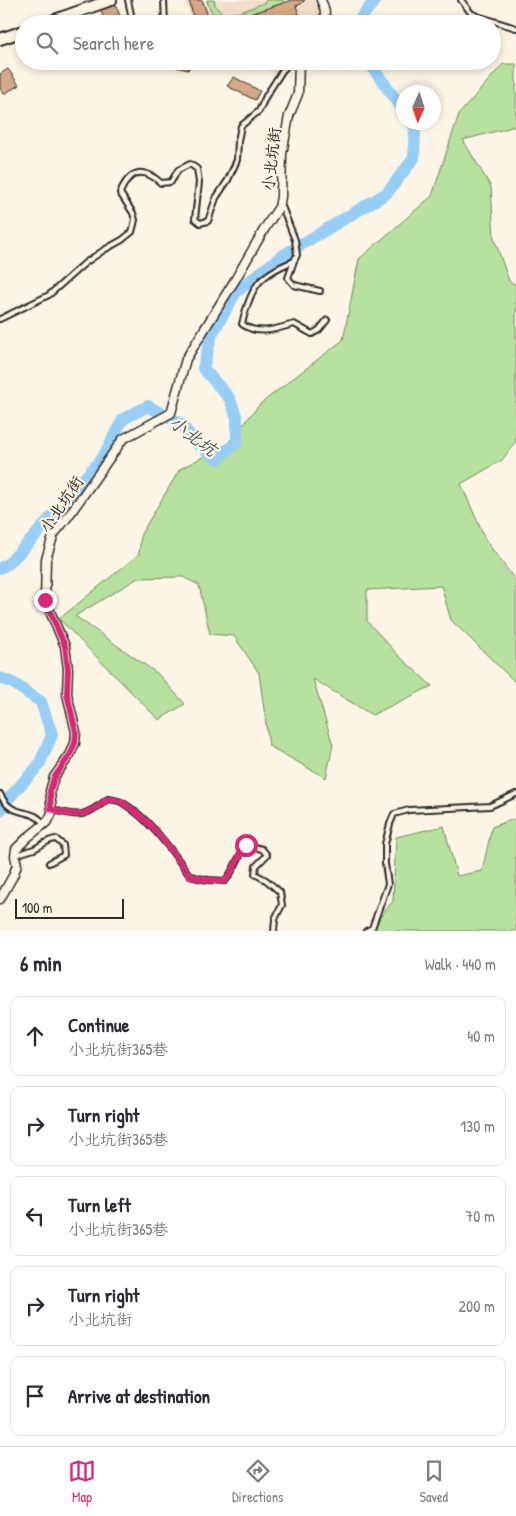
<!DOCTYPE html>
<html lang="en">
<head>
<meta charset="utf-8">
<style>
  body { margin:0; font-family:"Patrick Hand","LXGW WenKai TC",sans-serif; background:#f7f7f7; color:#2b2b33 }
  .compass { position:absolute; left:396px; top:85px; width:45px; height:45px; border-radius:50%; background:#fff; box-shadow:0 2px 8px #0003; rotate:183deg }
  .scale { position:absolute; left:15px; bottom:12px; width:109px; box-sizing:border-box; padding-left:5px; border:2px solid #2b2b2b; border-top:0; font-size:14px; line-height:18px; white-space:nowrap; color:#2b2b2b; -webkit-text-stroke:4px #fcf5e5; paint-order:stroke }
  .stop { position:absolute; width:15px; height:15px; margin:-11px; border:4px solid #db2777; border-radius:50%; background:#fff }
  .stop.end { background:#db2777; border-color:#fff; box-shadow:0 1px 5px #0008 }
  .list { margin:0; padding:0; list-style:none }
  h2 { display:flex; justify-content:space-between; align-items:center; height:65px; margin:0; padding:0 20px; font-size:21px }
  h2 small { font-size:16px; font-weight:400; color:#7c7c81 }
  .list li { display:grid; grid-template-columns:32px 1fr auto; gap:15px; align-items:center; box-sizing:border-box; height:80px; margin:0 10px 10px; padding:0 10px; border:1px solid #e1e1e2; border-radius:10px }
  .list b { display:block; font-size:19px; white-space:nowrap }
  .list p { margin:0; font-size:16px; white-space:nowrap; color:#7c7c81 }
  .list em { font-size:16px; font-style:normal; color:#7c7c81 }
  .icon { flex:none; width:28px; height:28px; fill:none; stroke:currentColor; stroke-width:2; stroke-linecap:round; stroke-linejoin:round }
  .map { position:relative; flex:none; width:516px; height:931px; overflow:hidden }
  .search { position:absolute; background:#fff; box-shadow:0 2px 8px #0003; left:15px; right:15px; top:15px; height:55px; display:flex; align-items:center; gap:12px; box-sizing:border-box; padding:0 18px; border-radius:28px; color:#7c7c81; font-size:19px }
  .sheet { height:515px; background:#fff }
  nav { display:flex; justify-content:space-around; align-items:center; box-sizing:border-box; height:70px; border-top:1px solid #e1e1e2; background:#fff; font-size:14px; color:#7c7c81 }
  nav a { display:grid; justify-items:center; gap:2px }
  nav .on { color:#db2777 }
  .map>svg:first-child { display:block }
  .built { fill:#f0dec8 }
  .green { fill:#b7e19e; stroke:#718664 }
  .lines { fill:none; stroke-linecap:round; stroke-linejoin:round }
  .river { stroke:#97cef6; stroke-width:12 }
  .building { fill:#d5a886; stroke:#2b2b2b }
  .service-casing { stroke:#2b2b2b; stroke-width:8 }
  .minor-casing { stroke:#2b2b2b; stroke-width:11 }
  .tertiary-casing { stroke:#2b2b2b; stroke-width:14 }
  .service { stroke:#fcf5e5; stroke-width:4 }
  .minor { stroke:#fcf5e5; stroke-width:8 }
  .tertiary { stroke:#fcf5e5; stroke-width:10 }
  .route { stroke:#db2777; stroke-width:6 }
  .labels { text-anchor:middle; stroke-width:4.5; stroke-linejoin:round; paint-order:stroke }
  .street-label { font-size:16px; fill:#2b2b2b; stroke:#fcf5e5 }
  .water-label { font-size:18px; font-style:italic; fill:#46545e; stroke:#fcf5e5 }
</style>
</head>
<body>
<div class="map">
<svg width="516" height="931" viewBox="0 0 516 931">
  <rect width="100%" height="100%" fill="#fcf5e5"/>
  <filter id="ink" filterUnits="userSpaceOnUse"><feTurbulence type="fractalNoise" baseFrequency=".02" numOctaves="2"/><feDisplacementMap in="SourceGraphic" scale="10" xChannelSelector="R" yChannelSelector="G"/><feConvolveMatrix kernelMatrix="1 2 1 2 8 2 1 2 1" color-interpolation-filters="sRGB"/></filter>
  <g filter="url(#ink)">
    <!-- built -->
    <path class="built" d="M185 0H322L325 10 321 19 317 24H193Z
      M242 61H285L275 73Z"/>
    <!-- green -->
    <path class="green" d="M207 0H214C218 26 249 8 264 3L266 0H283L284 3 229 20C215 20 210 12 207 0Z
      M503 64H516V126L463 140 491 187 494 238 509 281 516 285V441L502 460 461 484 486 541 516 581V683L451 620 441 586 367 590V621L398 655 432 686 372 715 313 679 333 745 326 778 269 746 259 673 234 636 210 634 199 585 183 577 138 578 75 616 158 674 185 704 159 720 59 619 139 554 141 534 180 469 227 444 260 404 343 340 359 259 432 196 459 114Z
      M516 818V931H369L393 901 396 837 444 826 457 876 482 871 492 827Z"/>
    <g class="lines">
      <!-- river -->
      <path class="river" d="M356 24 375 0
        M368 61 404 111
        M0 568 8 564 34 537 103 457 123 419 148 406 181 424 196 443 218 459 237 442V418L230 399 203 368 212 334 236 292 279 258 387 193 414 158 415 128 412 122
        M0 678 13 683 41 702 52 735 39 765 8 799 0 811"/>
    </g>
    <!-- building -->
    <path class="building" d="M189 0H202L211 24H195Z
      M292 0H305L301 4 296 6 299 14 268 24H222Z
      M115 3 122 21 116 24 105 20 99 7Z
      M177 61H191L188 70 176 67Z
      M8 69 19 85 4 94 0 89V74Z
      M234 77 260 91 255 100 227 86Z"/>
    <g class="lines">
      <!-- service casing -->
      <g class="service-casing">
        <path id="service" d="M128 0 133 24
          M164 0 165 24
          M461 0 471 13 477 16 516 28
          M281 204 295 240 297 255 294 261C258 275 251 287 242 324 258 336 276 329 294 324L312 334 319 330 327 320
          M294 261 288 278 294 285 320 291
          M0 319 49 295 85 263 104 250 122 240 132 232 135 220 133 213 120 193C129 171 142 166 161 183L171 182 178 170 190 164 197 169 199 182 195 219 200 223 208 221 216 198 228 180 237 160 238 141 241 126 259 111 266 96 282 71 291 61
          M0 794C12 820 32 806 44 824
          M51 809C79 818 85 817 108 799 113 800 119 800 123 803 151 820 171 850 190 876L208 880 225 881C234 871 238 857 246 845L262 849 267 855 256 866 255 874 266 880 280 892 282 905 275 919 274 931
          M15 856C21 853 27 851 34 849 43 845 46 840 56 839L63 845 64 855 49 863
          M366 931 372 928 388 884 385 864V844L390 824 394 814 409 810 490 806 516 794"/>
      </g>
      <!-- minor casing -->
      <g class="minor-casing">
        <path id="minor" d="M321 0C325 9 327 15 322 24
          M0 899 13 876 17 865 15 856 16 849 27 838 48 821 52 813 50 791 54 777 70 755 75 743 76 732 67 694 68 669 65 646 45 600 46 559 51 543 54 534 67 518 123 439 171 413 186 359 235 280 265 228 279 207 281 197 282 154 289 116 298 94 299 61"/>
      </g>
      <!-- tertiary casing -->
      <g class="tertiary-casing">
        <path id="tertiary" d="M43 24 111 0
          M0 39 24 31"/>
      </g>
      <!-- service -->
      <use href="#service" class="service"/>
      <!-- minor -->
      <use href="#minor" class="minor"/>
      <!-- tertiary -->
      <use href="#tertiary" class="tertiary"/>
    </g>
  </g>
  <g class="lines" filter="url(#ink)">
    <!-- route -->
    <path class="route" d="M45 600 65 646 68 669 67 694 76 732 75 743 70 755 54 778 50 791 51 809C79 818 85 817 108 799 113 800 119 800 123 803 151 820 171 850 190 876L208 880 225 881C234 870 238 857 246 845"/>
  </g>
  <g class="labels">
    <!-- street labels -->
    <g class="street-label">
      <text transform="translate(271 159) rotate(-84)" y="6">小北坑街</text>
      <text transform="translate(61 504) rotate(-56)" y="6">小北坑街</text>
    </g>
    <!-- water labels -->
    <g class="water-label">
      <text transform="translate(193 436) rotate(37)" y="6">小北坑</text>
    </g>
  </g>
</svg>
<svg class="compass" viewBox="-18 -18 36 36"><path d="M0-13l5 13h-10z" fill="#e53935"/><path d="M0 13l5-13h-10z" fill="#7c7c81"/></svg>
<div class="scale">100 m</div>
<div class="stop" style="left:246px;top:845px"></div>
<div class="stop end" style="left:45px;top:600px"></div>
<div class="search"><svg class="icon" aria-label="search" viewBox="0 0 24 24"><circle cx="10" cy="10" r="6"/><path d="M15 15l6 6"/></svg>Search here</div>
</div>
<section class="sheet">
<h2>6 min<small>Walk · 440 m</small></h2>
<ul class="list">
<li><svg class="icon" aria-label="ahead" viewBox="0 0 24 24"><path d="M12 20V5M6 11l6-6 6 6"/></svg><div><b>Continue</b><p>小北坑街365巷</p></div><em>40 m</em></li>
<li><svg class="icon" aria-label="right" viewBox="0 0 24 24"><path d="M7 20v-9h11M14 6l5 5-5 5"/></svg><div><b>Turn right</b><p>小北坑街365巷</p></div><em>130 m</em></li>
<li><svg class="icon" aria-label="left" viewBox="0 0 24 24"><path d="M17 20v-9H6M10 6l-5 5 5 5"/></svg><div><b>Turn left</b><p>小北坑街365巷</p></div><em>70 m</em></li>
<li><svg class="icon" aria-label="right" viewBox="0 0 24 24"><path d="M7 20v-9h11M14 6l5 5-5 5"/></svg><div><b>Turn right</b><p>小北坑街</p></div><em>200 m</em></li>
<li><svg class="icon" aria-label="arrive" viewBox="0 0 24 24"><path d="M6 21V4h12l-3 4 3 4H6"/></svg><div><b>Arrive at destination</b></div></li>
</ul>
</section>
<nav>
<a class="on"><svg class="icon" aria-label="map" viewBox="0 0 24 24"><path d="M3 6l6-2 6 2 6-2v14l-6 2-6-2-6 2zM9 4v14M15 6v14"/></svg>Map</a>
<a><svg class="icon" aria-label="directions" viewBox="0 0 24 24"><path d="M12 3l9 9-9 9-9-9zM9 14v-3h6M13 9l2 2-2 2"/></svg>Directions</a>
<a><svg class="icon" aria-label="saved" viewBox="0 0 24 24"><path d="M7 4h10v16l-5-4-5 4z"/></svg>Saved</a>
</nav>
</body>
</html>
